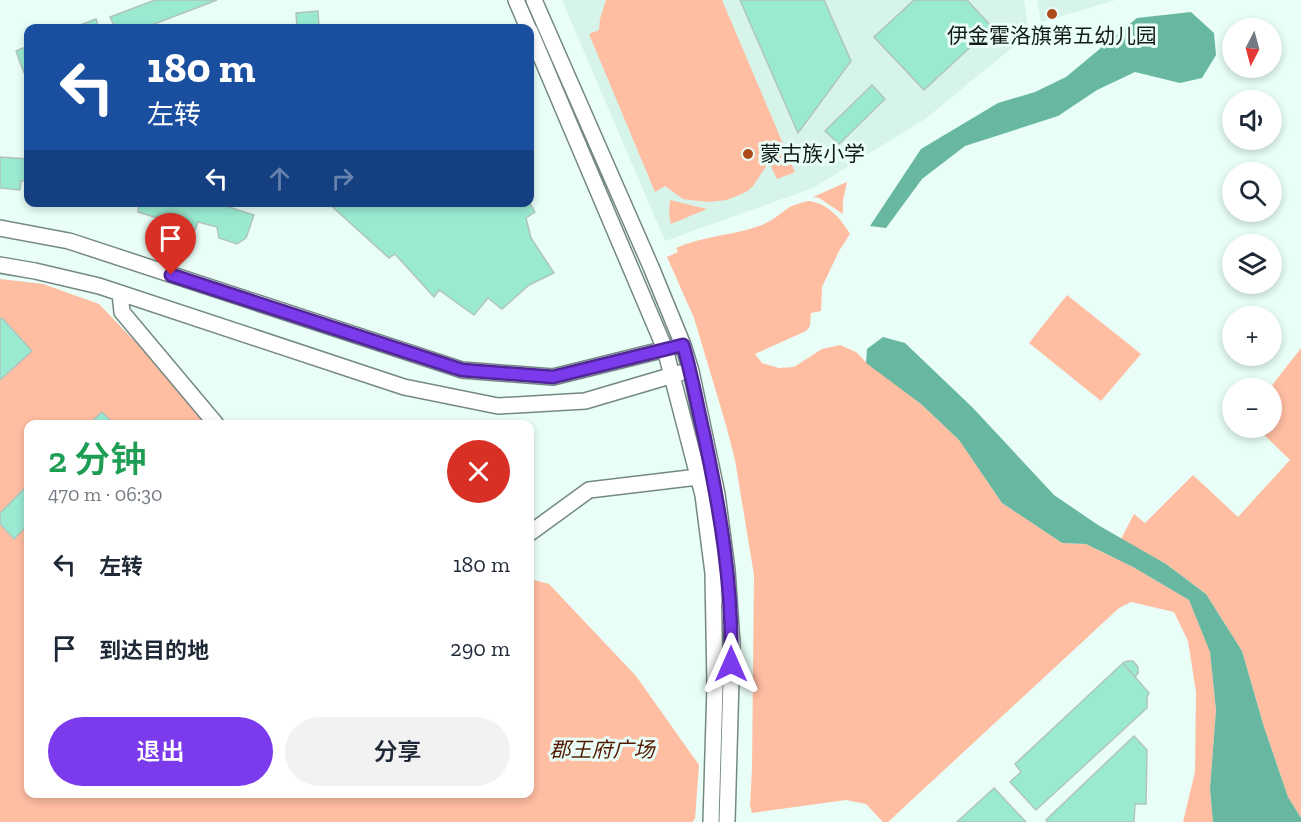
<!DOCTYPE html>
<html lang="zh">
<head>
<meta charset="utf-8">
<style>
  :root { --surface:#fff; --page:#f2f2f3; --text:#1f2937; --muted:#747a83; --accent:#7c3aed }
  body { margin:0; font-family:"Zilla Slab","Noto Sans SC",serif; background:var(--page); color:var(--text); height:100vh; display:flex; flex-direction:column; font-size:22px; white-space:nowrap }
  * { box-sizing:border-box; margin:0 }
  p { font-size:20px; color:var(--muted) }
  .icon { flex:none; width:33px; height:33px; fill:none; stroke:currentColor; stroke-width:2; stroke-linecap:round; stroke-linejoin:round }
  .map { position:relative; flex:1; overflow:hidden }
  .details { position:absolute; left:24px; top:420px; width:510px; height:378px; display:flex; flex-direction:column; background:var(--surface); border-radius:12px; box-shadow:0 3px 9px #0003 }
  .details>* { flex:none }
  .banner { position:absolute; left:24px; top:24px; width:510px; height:183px; border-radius:12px; box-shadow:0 3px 9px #0003; background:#1a4fa0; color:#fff; overflow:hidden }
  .needle { width:39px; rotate:186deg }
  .tools { position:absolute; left:1222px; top:18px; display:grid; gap:12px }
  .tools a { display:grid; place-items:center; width:60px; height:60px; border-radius:50%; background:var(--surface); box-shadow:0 3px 9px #0003; font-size:30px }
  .pin { position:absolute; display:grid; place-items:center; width:51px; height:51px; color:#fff; margin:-62px -26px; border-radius:50% 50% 50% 0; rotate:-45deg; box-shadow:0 0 6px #0007 }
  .pin .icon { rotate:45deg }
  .me { position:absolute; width:66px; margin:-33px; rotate:0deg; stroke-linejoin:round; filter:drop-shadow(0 0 4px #0008) }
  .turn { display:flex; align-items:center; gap:21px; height:126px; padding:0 24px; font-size:27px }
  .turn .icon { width:78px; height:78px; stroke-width:2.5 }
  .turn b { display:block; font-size:42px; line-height:51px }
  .lanes { display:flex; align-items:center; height:57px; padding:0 24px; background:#0003; justify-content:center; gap:30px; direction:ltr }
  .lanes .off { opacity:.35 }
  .round { display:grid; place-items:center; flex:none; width:63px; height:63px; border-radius:32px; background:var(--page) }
  .headline { display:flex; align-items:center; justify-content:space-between; height:102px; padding:0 24px }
  h1 { font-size:36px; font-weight:600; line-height:45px; color:#1e9e55 }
  .button { display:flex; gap:12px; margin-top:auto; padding:12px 24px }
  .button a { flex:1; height:69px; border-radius:36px; background:var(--accent); color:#fff; font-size:24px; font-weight:600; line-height:69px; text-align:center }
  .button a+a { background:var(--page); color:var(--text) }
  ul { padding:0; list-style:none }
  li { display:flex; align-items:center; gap:18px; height:84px; padding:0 24px }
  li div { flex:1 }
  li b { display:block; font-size:22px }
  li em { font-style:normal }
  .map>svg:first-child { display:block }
  .built { fill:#d6f4ea }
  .green { fill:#ffbda2 }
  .water { fill:#68b7a0 }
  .building { fill:#9aead2; stroke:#b0c4bd; stroke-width:1.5 }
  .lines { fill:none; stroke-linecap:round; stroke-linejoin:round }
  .minor-casing { stroke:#758982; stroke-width:18 }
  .minor { stroke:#fff; stroke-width:15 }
  .route-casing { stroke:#51269a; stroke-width:15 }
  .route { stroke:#7c3aed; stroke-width:10 }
  .poi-dot { fill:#af4a1a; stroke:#e8fef6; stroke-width:2 }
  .labels { text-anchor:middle; stroke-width:6; stroke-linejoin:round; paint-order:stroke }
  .poi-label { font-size:21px; fill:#141c19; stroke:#e8fef6 }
  .park-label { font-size:21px; font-style:italic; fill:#531a00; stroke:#e8fef6 }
</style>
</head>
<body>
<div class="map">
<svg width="1301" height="822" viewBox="0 0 1301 822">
  <rect width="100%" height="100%" fill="#e8fef6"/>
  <path class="built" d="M562,0H1024L1029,34L925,119L813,188L665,241Z
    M1037,0H1116L1041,22Z"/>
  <path class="green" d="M606,0H722L795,172L777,179L769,162L753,186L746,192L727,200L707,202L683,199L665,186L655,192L589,34L599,30L600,19Z
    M847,182L843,200V214L819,198L813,197Z
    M670,200L707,209L671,224L669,215Z
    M808,201C827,203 840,217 850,234L839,251L822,287L821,311L811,313L810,326L806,331L755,354L762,363L779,368L794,367L822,349L840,345L856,352L867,363L921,404L959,440L1002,503L1062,543L1086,544L1133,567L1189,600L1210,651L1216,710L1210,789L1213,822H1183L1195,772L1196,692L1188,641L1174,612L1131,602L1119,608L888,822H883L866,804L846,800L752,813L750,805L752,769L754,575L735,460L726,425L694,318L667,257L678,252L676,248C705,235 733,236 762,225C772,221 781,213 790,207C795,204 802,203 808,201Z
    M0,279L43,284L99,304L214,424H28V794H530V579L549,584L636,676L699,765L695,819L692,822H0Z
    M1067,295L1141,354L1101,401L1029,343Z
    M1301,348V818L1288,797L1264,727L1242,651L1206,594L1166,564L1121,539L1134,514L1145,523L1193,475L1238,517L1290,460L1257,428H1272V388H1270Z"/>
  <path class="water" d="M1191,12L1214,33L1216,55L1202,78L1180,83L1135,72L1097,90L1058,116L965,146L922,179L886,228L870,226L921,149L998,103L1035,92L1066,77L1137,18Z
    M883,337L905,343L973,408L1054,495L1098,525L1166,564L1206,594L1242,651L1264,727L1288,797L1301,818V822H1213L1210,789L1216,710L1210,652L1189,600L1133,567L1086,544L1062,543L1002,503L959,440L921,404L866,363L867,349Z"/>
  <path class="building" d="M155,0H217L144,28H115L110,17Z
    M740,0H824L851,61L798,133Z
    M914,0H967L992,27L924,90L874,37Z
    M318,11L319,28H297L296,13Z
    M96,19L99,28H72Z
    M28,46V71L24,73L16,51Z
    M872,85L885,99L839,144L825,131Z
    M0,157L28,159V181H21L20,190L0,188Z
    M213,202L254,215L246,238L237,244L219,238L217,227L198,222L195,230L138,212L139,202Z
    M327,202H529L535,212L526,218L531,238L554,273L529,285L502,309L488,298L474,315L439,290L434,297L395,254L389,258Z
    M2,318L32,351L0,380V319Z
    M102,412L114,424H89Z
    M28,485V525L14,539L0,524V513Z
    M1127,661H1133L1138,667V673L1135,677L1123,663Z
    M1123,663L1149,693L1147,697V708L1036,810L1010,782L1021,772L1015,764Z
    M1134,736L1147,750L1146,804H1135L1134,822H1047L1046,820Z
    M994,788L1026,822H957Z"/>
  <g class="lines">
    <g class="minor-casing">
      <path id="minor" d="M516,0L528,28
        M534,0L651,267L683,345L691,371L717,494L727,570L732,643L727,822
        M530,31L665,349L703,495L713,573L715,686L711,822
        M0,228L69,241L462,370L553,377L674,347
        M0,265L35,271L99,286L404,387L498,406L585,401L680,373
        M120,293L122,312L216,424
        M530,533L589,490L698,477"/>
    </g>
    <use href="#minor" class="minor"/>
  </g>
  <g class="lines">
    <g class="route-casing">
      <path id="route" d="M171,275L462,370L553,377L683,345C692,375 697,405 704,435C720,510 733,586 731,664"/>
    </g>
    <use href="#route" class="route"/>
  </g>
  <g class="poi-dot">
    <circle cx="1052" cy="14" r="6"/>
    <circle cx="748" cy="154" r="6"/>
  </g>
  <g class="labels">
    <g class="poi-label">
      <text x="1052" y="43">伊金霍洛旗第五幼儿园</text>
      <text x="760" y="161" text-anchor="start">蒙古族小学</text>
    </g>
    <g class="park-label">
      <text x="602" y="757">郡王府广场</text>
    </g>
  </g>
</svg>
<div class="tools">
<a><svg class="needle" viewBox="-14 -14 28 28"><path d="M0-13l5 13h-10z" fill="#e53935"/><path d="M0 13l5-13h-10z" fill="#747a83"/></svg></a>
<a><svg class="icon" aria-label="sound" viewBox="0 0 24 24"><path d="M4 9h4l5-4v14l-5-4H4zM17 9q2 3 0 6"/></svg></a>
<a><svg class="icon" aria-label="search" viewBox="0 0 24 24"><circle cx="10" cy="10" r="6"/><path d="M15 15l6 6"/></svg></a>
<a><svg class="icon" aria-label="layers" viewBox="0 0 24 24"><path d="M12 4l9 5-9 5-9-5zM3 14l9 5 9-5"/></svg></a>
<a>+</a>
<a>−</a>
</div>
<div class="pin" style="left:171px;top:275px;background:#d93025"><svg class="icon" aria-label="arrive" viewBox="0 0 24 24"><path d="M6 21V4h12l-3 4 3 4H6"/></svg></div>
<svg class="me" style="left:731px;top:664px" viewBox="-20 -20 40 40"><path d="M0-17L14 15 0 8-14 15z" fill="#7c3aed" stroke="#fff" stroke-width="4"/></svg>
<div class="banner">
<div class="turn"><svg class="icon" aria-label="left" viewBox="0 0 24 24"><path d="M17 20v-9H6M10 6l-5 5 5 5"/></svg><div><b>180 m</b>左转</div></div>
<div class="lanes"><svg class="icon" aria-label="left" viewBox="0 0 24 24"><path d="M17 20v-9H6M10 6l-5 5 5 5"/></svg><svg class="icon off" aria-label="ahead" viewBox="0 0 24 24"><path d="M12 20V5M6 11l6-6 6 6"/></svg><svg class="icon off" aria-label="right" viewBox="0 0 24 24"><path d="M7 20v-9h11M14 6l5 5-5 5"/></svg></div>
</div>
<section class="details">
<div class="headline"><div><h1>2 分钟</h1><p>470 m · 06:30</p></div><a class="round" style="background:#d93025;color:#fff"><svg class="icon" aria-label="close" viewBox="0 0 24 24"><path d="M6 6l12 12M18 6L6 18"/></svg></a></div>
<ul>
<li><svg class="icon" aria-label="left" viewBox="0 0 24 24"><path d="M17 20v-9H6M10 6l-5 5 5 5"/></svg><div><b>左转</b></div><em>180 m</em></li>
<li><svg class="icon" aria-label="arrive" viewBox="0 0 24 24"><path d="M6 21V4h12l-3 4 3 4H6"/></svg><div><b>到达目的地</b></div><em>290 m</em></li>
</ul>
<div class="button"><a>退出</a><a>分享</a></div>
</section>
</div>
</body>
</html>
